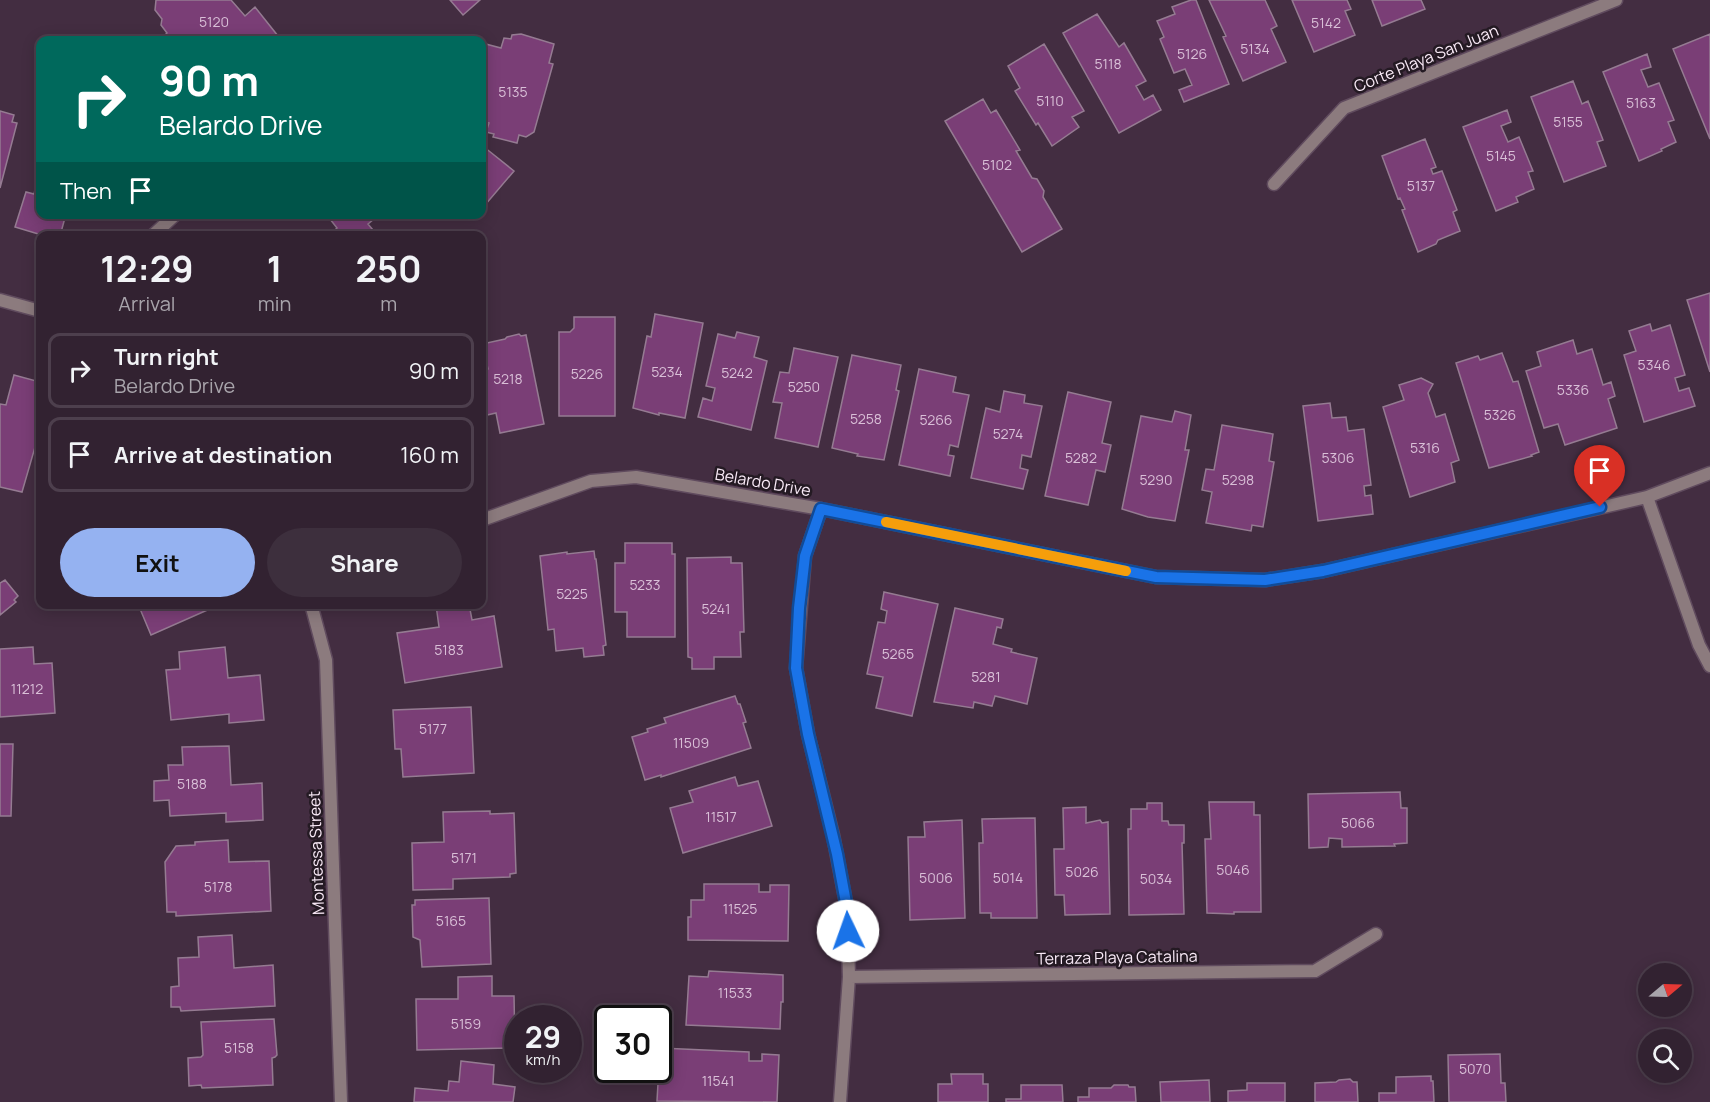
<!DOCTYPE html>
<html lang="en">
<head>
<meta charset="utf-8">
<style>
  :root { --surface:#322231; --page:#3d2f3d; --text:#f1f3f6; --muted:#a8a4ab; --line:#4d3f4d; --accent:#95b2f1 }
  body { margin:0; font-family:Manrope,sans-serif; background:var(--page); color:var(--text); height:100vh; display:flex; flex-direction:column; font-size:22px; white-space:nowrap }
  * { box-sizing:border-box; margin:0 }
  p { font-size:20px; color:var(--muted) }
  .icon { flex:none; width:33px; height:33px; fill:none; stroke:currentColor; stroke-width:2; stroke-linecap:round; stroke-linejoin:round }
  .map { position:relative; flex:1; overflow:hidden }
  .details { position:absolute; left:36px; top:231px; width:450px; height:378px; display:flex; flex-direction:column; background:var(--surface); border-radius:12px; box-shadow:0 3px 15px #0003,0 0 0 2px var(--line) }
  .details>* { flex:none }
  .guide { position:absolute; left:36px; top:36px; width:450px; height:183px; border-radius:12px; box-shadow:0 3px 15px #0003,0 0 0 2px var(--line); background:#00695c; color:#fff; overflow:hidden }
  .needle { width:39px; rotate:71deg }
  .fabs { position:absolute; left:1638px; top:963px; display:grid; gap:12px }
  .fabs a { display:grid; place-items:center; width:54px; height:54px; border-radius:50%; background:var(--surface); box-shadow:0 3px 15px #0003,0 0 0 2px var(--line); font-size:30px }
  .speed { position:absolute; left:504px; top:1005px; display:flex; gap:12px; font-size:30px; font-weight:700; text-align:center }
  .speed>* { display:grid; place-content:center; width:78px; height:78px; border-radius:50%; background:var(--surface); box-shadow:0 3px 15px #0003,0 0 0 2px var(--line); line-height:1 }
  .speed small { font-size:15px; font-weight:400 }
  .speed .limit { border:3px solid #111; border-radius:9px; background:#fff; color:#111 }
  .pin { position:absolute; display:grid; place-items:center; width:51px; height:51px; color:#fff; margin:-62px -26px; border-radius:50% 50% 50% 0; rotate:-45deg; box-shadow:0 0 6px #0007 }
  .pin .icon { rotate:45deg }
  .me { position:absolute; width:66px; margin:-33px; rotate:357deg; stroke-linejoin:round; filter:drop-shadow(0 0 4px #0008) }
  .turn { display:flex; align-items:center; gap:21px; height:126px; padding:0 24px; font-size:27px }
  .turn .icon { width:78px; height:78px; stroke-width:2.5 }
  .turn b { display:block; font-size:42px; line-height:51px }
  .then { display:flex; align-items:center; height:57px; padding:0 24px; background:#0003; gap:12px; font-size:22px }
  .eta { display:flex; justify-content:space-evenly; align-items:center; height:102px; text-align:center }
  .eta b { font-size:36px; font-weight:700; line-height:42px }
  .cta { display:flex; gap:12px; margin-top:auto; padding:12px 24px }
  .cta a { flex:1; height:69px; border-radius:36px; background:var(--accent); color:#111; font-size:24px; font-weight:700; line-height:69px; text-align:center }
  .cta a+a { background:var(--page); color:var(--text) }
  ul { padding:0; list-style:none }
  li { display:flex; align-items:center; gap:18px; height:75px; margin:0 12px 9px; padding:0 12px; border:3px solid var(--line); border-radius:12px }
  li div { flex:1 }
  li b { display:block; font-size:22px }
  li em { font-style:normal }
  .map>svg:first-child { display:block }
  .building { fill:#7a3e76; stroke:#957b92; stroke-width:1.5 }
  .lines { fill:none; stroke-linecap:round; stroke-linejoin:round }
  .minor-casing { stroke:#604b5e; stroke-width:15 }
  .minor { stroke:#8c7b7e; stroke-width:12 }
  .route-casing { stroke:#114b97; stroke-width:15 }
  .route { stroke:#1a73e8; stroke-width:10 }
  .slow { stroke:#f59e0b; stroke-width:10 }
  .labels { text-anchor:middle; stroke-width:5; stroke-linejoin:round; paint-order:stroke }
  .number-label { font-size:14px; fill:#d9bfd7 }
  .street-label { font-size:16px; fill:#f9eaf7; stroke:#241a23 }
</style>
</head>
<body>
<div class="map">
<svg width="1710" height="1102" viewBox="0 0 1710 1102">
  <rect width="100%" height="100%" fill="#432d41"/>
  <path class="building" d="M156,0H231L245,16L255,7L278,36L273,40H169L165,35L167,33L161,25L162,19L155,10Z
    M450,0H480L463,15Z
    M1191,0H1196L1229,84L1184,102L1179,90L1192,85L1185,69L1174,73L1160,39L1164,37L1157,21L1175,14L1172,7Z
    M1209,0H1265L1277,26L1271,29L1286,62L1243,81L1223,37L1226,36Z
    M1292,0H1347L1351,9L1345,11L1355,35L1314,52Z
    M1372,0H1421L1425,9L1382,26Z
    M1097,14L1119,47L1124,43L1146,81L1136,86L1144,100L1153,95L1161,110L1119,133L1063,33Z
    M521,34L554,44L549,63L553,64L534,132L526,137L519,135L517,143L493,137L494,134L486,132L489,123L482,121V43L501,48L504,38L511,39L512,35Z
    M1710,34V139L1673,49Z
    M1044,44L1084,111L1072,117L1079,127L1052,146L1038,123L1036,125L1015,91L1020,88L1008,66Z
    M1647,54L1651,67L1641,70L1648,87L1659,83L1674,120L1668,122L1676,142L1661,149L1662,151L1639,161L1603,72Z
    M1573,81L1582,104L1588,101L1603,140L1597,142L1606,166L1564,182L1531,97Z
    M983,99L991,113L996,110L1020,150L1016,151L1032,178L1037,179L1044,191L1043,197L1062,229L1022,252L945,121Z
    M1507,110L1511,122L1501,126L1508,142L1519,137L1533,171L1528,172L1534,189L1516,197L1518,202L1496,211L1463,127Z
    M0,111L14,115L12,122L17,123L0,188Z
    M1425,139L1436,167L1431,169L1433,174L1442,171L1457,210L1453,212L1460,231L1438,240L1436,244L1418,252L1402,210L1405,209L1400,198L1398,199L1382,156Z
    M484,147L514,171L485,205H482V150Z
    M40,171V214H66L60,236H45L15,227L26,192L34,194Z
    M326,214H380L368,224L378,236H329L337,228Z
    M1710,293V372L1687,300Z
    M655,314L703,323L685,418L659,413V415L633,408L647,336L651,337Z
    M574,317H615V416H559V332H570L574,328Z
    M1650,324L1652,331L1670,325L1685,375L1675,378L1679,391L1689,388L1695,406L1644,422L1624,355L1636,351L1629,331Z
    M737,332L759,337L754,357L767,361L751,430L698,417L703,398L712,401L715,388L706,386L718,334L735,338Z
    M519,334L521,336L526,335L544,424L500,433L496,413L487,415L482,388V370L488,369L482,344L505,339L507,337Z
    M1573,340L1577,354L1592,349L1603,385L1611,382L1615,396L1608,399L1617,428L1565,445L1558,424L1544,428L1526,371L1541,366L1537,352Z
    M794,348L838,357L818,447L775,438L782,403L773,402L780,372L789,373Z
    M1502,353L1513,382L1518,381L1539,452L1531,455L1532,456L1489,468L1456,363L1478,356L1480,360Z
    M852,355L901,365L896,390L899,391L884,460L857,456L858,454L832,448Z
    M919,369L956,377L953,392L969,395L958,447L950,445L948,455L954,456L950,476L899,465Z
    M14,375L40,382V430L22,492L0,487V404L6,405Z
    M1421,378L1433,384L1428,393L1436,417L1445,414L1459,460L1451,463L1455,482L1410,497L1383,407L1404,400L1399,385Z
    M1004,391L1025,395L1024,403L1042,406L1031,457L1022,455L1020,468L1028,470L1023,489L971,478L986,408L1000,412Z
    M1068,392L1111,402L1102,443L1111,445L1105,472L1096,470L1088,505L1045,496Z
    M1330,403L1332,418L1346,417L1348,431L1364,429L1371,485L1364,486L1365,496L1371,495L1373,514L1318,521L1303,406Z
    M1175,411L1191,415L1185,450H1189L1175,521L1148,517L1122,509L1141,416L1172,422Z
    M1222,425L1273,434L1269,461L1274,462L1263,527L1252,525L1251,531L1206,523L1212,492L1202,490L1206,469L1214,470Z
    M625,543H672V554H675V637H627V612H615V563H625Z
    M594,551L595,559H596L606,645L603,646L604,655L584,657L583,648L556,651L554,629L548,630L540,556L567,552V554Z
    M731,557V563H742L744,632H740L741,657H714V669H692V658L688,657L687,558Z
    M5,580L18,596L14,600L16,602L0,615V583Z
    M884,592L938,604L912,716L876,708L883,677L867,674L878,622L885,623L887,611L881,609Z
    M138,604H221L151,635Z
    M443,604H469L472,620L494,616L502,667L405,683L397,633L439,627L436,605Z
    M955,608L1003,619L1001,628L997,627L993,644L1012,649L1011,652L1037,658L1027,704L995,696L992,706L974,702L973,708L934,702Z
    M33,647L34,664L52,663L55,713L0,717V649Z
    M225,647L228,678L260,675L264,720L229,723V714L171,720L166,670L180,669L179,652Z
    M735,696L738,704H740L746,722L743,723L751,748L661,777V775L645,780L632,737L648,732L647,729L666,723L664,718Z
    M471,707L474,773L403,777L401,749H395L393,710Z
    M0,744H13L11,816H0Z
    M229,746L231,785L262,783L263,820L226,822V813L170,816L169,800L154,801V781L169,780L168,765H183L182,747Z
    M735,777L738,786L758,781L772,826L683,853L670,808L693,802L689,791Z
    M1400,792L1401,808H1407V843L1394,844L1395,846L1342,847V839L1329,838L1328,847L1309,848L1308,794Z
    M1209,802H1254V815H1260L1261,912H1234V914L1207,913L1205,839H1211Z
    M1147,803H1162V821H1168L1169,825H1184V843H1182L1184,914L1129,915L1128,829H1131V809H1147Z
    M1086,807V823L1100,820L1102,823L1108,822L1110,914L1065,915L1064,895H1055L1054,849H1064L1063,808Z
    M490,811V814L514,813L516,873L510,874V877L453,879V889L413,890L412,843L444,842L443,812Z
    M1035,818L1037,918H991V913H980L979,843H983L982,819Z
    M962,820L965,918L910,920L908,837H925L924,822Z
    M228,840L229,862L269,861L271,911L176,916V912H167L165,862L176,846L195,845V842Z
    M704,884H759V892H770V885H789L788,941L688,940V917H691V900H704Z
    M489,898L491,964L422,967L420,940L413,937L412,905H415V900Z
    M232,935L234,968L273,965L275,1006L181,1011L180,1007H171V987L179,986L178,958L199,957L198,937Z
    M709,971L783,975V1002H781L780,1029L686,1025L689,976L708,977Z
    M492,976V996H514L515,1048L417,1050L416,999H458V977Z
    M274,1019L277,1055L275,1057L272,1058L273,1085L202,1088L201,1085L189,1086L188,1058L201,1057L203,1055L201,1022Z
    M660,1048L749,1052V1061H762V1054L779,1055L777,1102L657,1101Z
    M1500,1054L1501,1083H1505L1506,1102H1449L1448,1055Z
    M461,1061L494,1065L493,1084L515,1087L513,1102H414L415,1088L448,1091L449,1081L459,1082Z
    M951,1074H983V1084H988V1102H938V1084H952Z
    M1431,1076V1081H1433L1434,1102H1379V1093H1396V1077Z
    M1350,1079L1353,1082H1357L1358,1102H1315V1083L1336,1082L1339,1080Z
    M1209,1080L1210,1102H1161L1160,1082Z
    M1247,1083H1285V1102H1228V1091L1247,1090Z
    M1021,1085H1062L1063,1102H1006V1099H1021Z
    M1114,1085H1128L1129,1087H1135L1136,1102H1078V1097H1089V1088H1111Z"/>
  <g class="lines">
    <g class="minor-casing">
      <path id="minor" d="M1274,184L1344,108L1616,0
        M152,236L176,214
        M0,300L40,311
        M1647,497L1699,645L1710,666
        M821,509L805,556L796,668L808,734L833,835L847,908L849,977L840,1102
        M482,520L591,481L636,477L821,509L1156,577L1265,580L1323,571L1647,497L1710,473
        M311,604L326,660L341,1102
        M849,977L1315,971L1376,934"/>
    </g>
    <use href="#minor" class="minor"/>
  </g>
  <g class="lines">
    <g class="route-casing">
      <path id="route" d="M848,931L847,908L837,854L808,734L796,668L799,608L805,556L821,509L1156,577L1265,580L1323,571L1600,507"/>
    </g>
    <use href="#route" class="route"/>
    <path class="slow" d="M886,522L1126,571"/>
  </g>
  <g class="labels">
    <g class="number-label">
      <text x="214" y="27">5120</text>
      <text x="1326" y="28">5142</text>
      <text x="1255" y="54">5134</text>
      <text x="1192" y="59">5126</text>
      <text x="1108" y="69">5118</text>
      <text x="513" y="97">5135</text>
      <text x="1050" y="106">5110</text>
      <text x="1641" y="108">5163</text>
      <text x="1568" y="127">5155</text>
      <text x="1501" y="161">5145</text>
      <text x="997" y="170">5102</text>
      <text x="1421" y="191">5137</text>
      <text x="1654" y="370">5346</text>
      <text x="667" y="377">5234</text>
      <text x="737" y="378">5242</text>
      <text x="587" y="379">5226</text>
      <text x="508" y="384">5218</text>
      <text x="804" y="392">5250</text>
      <text x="1573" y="395">5336</text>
      <text x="1500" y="420">5326</text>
      <text x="866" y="424">5258</text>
      <text x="936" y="425">5266</text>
      <text x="1008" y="439">5274</text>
      <text x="1425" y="453">5316</text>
      <text x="1081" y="463">5282</text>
      <text x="1338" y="463">5306</text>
      <text x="1156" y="485">5290</text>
      <text x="1238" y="485">5298</text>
      <text x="645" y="590">5233</text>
      <text x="572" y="599">5225</text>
      <text x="716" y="614">5241</text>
      <text x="449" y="655">5183</text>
      <text x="898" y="659">5265</text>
      <text x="986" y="682">5281</text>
      <text x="27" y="694">11212</text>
      <text x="433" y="734">5177</text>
      <text x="691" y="748">11509</text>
      <text x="192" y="789">5188</text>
      <text x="721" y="822">11517</text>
      <text x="1358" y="828">5066</text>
      <text x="464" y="863">5171</text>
      <text x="1233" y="875">5046</text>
      <text x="1082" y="877">5026</text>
      <text x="936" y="883">5006</text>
      <text x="1008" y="883">5014</text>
      <text x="1156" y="884">5034</text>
      <text x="218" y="892">5178</text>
      <text x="740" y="914">11525</text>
      <text x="451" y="926">5165</text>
      <text x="735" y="998">11533</text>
      <text x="466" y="1029">5159</text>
      <text x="239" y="1053">5158</text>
      <text x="1475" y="1074">5070</text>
      <text x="718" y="1086">11541</text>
    </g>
    <g class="street-label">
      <text transform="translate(1426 58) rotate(-22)" y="6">Corte Playa San Juan</text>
      <text transform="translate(763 482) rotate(10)" y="6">Belardo Drive</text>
      <text transform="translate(316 853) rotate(-92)" y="6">Montessa Street</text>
      <text transform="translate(1117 957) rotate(-1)" y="6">Terraza Playa Catalina</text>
    </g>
  </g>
</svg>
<div class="fabs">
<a><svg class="needle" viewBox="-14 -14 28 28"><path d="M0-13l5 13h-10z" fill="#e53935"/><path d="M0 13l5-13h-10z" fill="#a8a4ab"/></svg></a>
<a><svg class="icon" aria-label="search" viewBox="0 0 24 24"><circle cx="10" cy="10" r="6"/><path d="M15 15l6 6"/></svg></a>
</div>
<div class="speed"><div>29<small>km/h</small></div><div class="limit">30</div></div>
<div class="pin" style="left:1600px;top:507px;background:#d93025"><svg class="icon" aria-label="arrive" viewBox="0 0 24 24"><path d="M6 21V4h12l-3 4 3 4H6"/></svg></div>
<svg class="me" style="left:848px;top:931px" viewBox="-20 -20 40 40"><circle r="19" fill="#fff"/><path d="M0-13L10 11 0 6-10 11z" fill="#1a73e8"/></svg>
<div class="guide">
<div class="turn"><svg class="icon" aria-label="right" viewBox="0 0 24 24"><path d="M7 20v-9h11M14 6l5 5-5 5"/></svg><div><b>90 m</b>Belardo Drive</div></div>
<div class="then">Then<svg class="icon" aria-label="arrive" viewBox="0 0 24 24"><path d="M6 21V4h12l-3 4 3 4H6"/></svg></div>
</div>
<section class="details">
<div class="eta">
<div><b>12:29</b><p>Arrival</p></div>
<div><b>1</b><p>min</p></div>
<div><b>250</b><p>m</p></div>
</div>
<ul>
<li><svg class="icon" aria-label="right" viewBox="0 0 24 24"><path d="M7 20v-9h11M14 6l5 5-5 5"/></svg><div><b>Turn right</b><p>Belardo Drive</p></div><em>90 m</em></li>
<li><svg class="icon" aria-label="arrive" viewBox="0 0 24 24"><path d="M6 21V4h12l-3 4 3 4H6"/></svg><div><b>Arrive at destination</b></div><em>160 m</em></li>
</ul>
<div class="cta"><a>Exit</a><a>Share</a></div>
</section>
</div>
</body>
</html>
